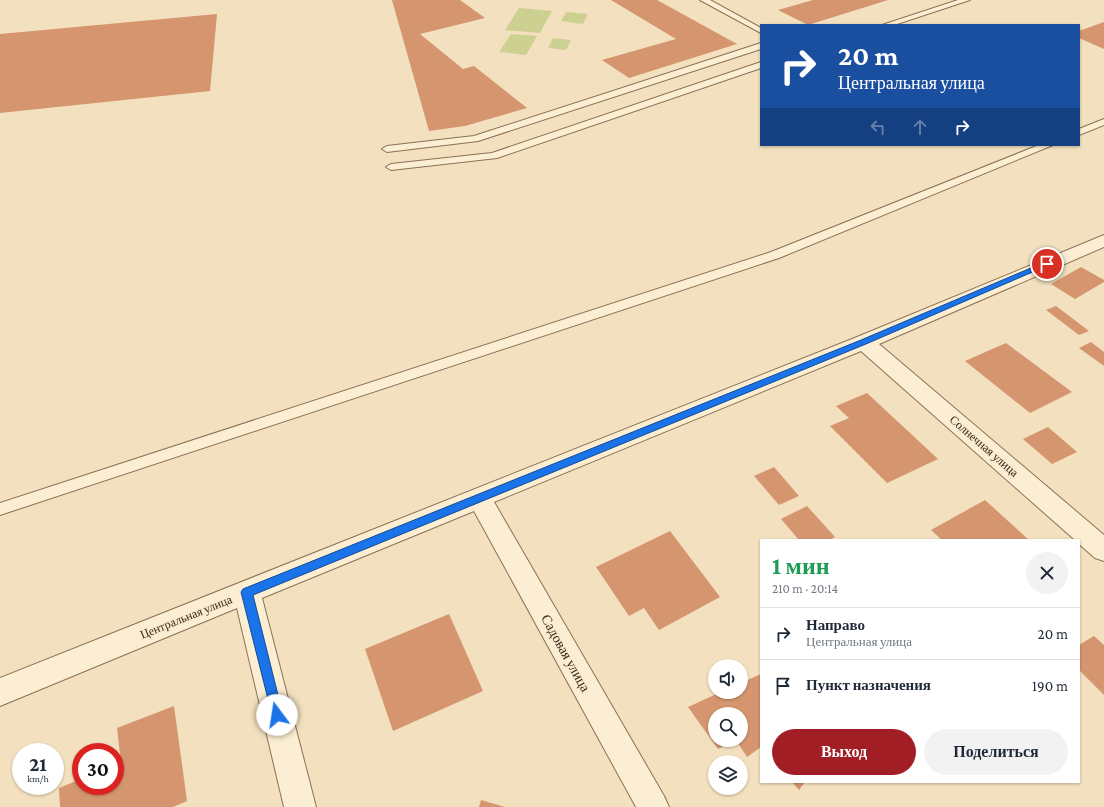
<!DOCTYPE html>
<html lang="ru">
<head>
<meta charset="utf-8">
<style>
  :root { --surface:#fff; --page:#f2f2f3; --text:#1f2937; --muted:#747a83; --line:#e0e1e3; --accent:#a11e24 }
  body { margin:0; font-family:"Crimson Pro",serif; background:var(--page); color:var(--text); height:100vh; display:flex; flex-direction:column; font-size:15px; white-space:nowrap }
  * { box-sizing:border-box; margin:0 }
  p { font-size:13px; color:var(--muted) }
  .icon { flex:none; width:22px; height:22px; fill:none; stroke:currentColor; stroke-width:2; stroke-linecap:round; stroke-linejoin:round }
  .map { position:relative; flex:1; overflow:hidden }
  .drawer { position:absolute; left:760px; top:539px; width:320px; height:244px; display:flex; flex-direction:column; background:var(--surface); border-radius:0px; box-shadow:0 1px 3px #0004 }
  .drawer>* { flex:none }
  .hud { position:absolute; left:760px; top:24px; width:320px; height:122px; border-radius:0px; box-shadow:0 1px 3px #0004; background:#1a4fa0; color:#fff; overflow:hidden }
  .tools { position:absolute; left:708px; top:659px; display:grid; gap:8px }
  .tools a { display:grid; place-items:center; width:40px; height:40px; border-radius:50%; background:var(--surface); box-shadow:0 1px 3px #0004; font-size:20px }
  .speed { position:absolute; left:12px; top:743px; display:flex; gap:8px; font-size:20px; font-weight:700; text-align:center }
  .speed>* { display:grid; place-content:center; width:52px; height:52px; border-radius:50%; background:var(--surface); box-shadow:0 1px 3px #0004; line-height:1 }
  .speed small { font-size:10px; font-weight:400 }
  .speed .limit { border:6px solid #d22; background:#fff; color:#111 }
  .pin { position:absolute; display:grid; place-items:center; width:34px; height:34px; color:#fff; margin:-17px; border:2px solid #fff; border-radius:50%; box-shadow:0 1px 4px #0007 }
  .me { position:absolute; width:44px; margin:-22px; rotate:346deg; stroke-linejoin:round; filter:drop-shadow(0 0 3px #0008) }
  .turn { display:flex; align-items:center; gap:14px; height:84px; padding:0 12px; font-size:18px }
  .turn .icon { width:52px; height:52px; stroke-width:2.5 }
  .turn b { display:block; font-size:28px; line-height:34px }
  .lanes { display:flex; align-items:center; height:38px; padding:0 12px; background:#0003; justify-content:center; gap:20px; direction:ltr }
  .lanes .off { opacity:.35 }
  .round { display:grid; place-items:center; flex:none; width:42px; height:42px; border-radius:21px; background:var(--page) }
  .headline { display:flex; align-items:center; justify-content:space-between; height:68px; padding:0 12px }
  h1 { font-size:24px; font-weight:700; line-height:30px; color:#1e9e55 }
  .action { display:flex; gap:8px; margin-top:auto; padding:8px 12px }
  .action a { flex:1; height:46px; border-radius:24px; background:var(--accent); color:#fff; font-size:16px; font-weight:700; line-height:46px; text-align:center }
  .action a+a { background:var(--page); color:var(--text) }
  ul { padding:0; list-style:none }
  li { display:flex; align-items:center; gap:12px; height:52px; padding:0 12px; border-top:1px solid var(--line) }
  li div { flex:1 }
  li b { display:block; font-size:15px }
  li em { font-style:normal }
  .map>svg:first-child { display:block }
  .green { fill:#ccd191 }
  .building { fill:#d4956f; fill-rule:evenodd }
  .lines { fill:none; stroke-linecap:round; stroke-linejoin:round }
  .lane-casing { stroke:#8c7055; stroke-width:2 }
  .street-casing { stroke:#8c7055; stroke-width:2 }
  .lane { fill:#fceed2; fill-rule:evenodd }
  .street { fill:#fceed2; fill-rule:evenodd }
  .route { fill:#1a73e8; stroke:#114b97 }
  .labels { text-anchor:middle; stroke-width:3; stroke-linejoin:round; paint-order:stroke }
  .street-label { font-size:12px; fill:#3a291b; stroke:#f9ebce }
  .near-street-label { font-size:14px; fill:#3a291b; stroke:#f9ebce }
</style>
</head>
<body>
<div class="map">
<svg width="1104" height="807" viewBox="0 0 1104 807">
  <rect width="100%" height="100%" fill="#f2e0be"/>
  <path class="green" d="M519,8L552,11L540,33L505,30Z
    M566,12L588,14L583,24L561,21Z
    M511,34L537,36L526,55L499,52Z
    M553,38L571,40L566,50L548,48Z"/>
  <path class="building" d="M392,0H460L485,18L420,34L463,69L474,66L527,108L465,126L429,131Z
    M611,0H657L737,44L629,78L602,60L676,39Z
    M813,0H888L808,25L778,10Z
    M217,14L210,91L0,113V34Z
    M1104,22V49L1079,38V31Z
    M1081,267L1104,280V282L1075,299L1051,284Z
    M1056,306L1089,331L1079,335L1046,310Z
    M1091,342L1104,352V366L1079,348Z
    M1006,343L1072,392L1030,413L965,361Z
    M867,393L938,459L887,483L830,426L849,418L836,406Z
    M1048,427L1077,452L1052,464L1023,439Z
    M774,467L799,496L779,505L754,476Z
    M985,500L1029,540H942L931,530Z
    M807,506L835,537L829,540H799L781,519Z
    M670,531L720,597L659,630L644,608L629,616L596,567Z
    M449,614L483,691L393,731L365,649Z
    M1094,636L1104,645V695L1079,670V645Z
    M761,674V747L747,757L736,740L718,749L688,707L721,692H741V683ZM715,714H741V740H715Z
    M174,706L187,801L173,807H60L59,788L81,779V786H115V766L121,763L117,728Z
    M792,782H805L799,790Z
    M481,800L505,807H479Z"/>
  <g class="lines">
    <g class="lane-casing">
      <path id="lane" d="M700,0H710L761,28V33Z
        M958,0H970L894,25H882Z
        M761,43V49L478,141L387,152L382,149L387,146L474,136Z
        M761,62V68L497,158L391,170L386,167L391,164L492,153Z
        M1104,119V125L1079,135V129Z
        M1039,145H1053L779,258L0,515V503L771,252Z"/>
    </g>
    <g class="street-casing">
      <path id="street" d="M1104,235V247L879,344L1104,535V561L1095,558L1079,544V540H1075L861,351L494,502L664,796L669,807H636L474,511L262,598L316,807H284L237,608L0,706V678L857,337Z"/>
    </g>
    <use href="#lane" class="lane"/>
    <use href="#street" class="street"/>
  </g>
  <path class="route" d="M1045,262L1051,264L866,344L253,595L283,715L282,719L277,721L273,719L241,592L243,589L861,340Z"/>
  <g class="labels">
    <g class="street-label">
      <text transform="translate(984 446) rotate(41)" y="4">Солнечная улица</text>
      <text transform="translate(186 617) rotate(-22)" y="4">Центральная улица</text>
    </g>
    <g class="near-street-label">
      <text transform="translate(566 653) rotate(61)" y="5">Садовая улица</text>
    </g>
  </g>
</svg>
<div class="tools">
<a><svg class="icon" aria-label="sound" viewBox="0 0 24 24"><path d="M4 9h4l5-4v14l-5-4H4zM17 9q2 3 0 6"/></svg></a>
<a><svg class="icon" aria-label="search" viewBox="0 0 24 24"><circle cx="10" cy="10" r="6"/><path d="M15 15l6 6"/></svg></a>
<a><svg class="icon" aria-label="layers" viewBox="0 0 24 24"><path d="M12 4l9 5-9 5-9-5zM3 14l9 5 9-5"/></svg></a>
</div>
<div class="speed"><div>21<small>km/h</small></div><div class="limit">30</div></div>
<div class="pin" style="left:1047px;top:264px;background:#d93025"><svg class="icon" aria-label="arrive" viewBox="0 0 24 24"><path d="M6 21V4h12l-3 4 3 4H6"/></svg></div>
<svg class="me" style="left:277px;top:715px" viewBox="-20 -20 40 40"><circle r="19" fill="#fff"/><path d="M0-13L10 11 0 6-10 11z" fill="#1a73e8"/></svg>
<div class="hud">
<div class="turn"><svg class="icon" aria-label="right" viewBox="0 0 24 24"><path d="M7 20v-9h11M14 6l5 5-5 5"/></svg><div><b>20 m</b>Центральная улица</div></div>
<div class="lanes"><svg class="icon off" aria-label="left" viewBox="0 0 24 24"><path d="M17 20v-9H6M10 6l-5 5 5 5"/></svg><svg class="icon off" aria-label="ahead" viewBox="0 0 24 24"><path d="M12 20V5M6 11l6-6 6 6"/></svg><svg class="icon" aria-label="right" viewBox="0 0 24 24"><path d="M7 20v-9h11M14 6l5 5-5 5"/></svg></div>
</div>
<section class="drawer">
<div class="headline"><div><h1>1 мин</h1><p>210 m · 20:14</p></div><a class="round"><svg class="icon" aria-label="close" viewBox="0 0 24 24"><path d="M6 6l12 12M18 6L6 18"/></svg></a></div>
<ul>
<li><svg class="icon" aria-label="right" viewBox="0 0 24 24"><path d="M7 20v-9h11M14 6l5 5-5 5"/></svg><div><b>Направо</b><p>Центральная улица</p></div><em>20 m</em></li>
<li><svg class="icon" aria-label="arrive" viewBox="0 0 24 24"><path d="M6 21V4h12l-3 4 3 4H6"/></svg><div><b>Пункт назначения</b></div><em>190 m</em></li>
</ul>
<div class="action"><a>Выход</a><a>Поделиться</a></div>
</section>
</div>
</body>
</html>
